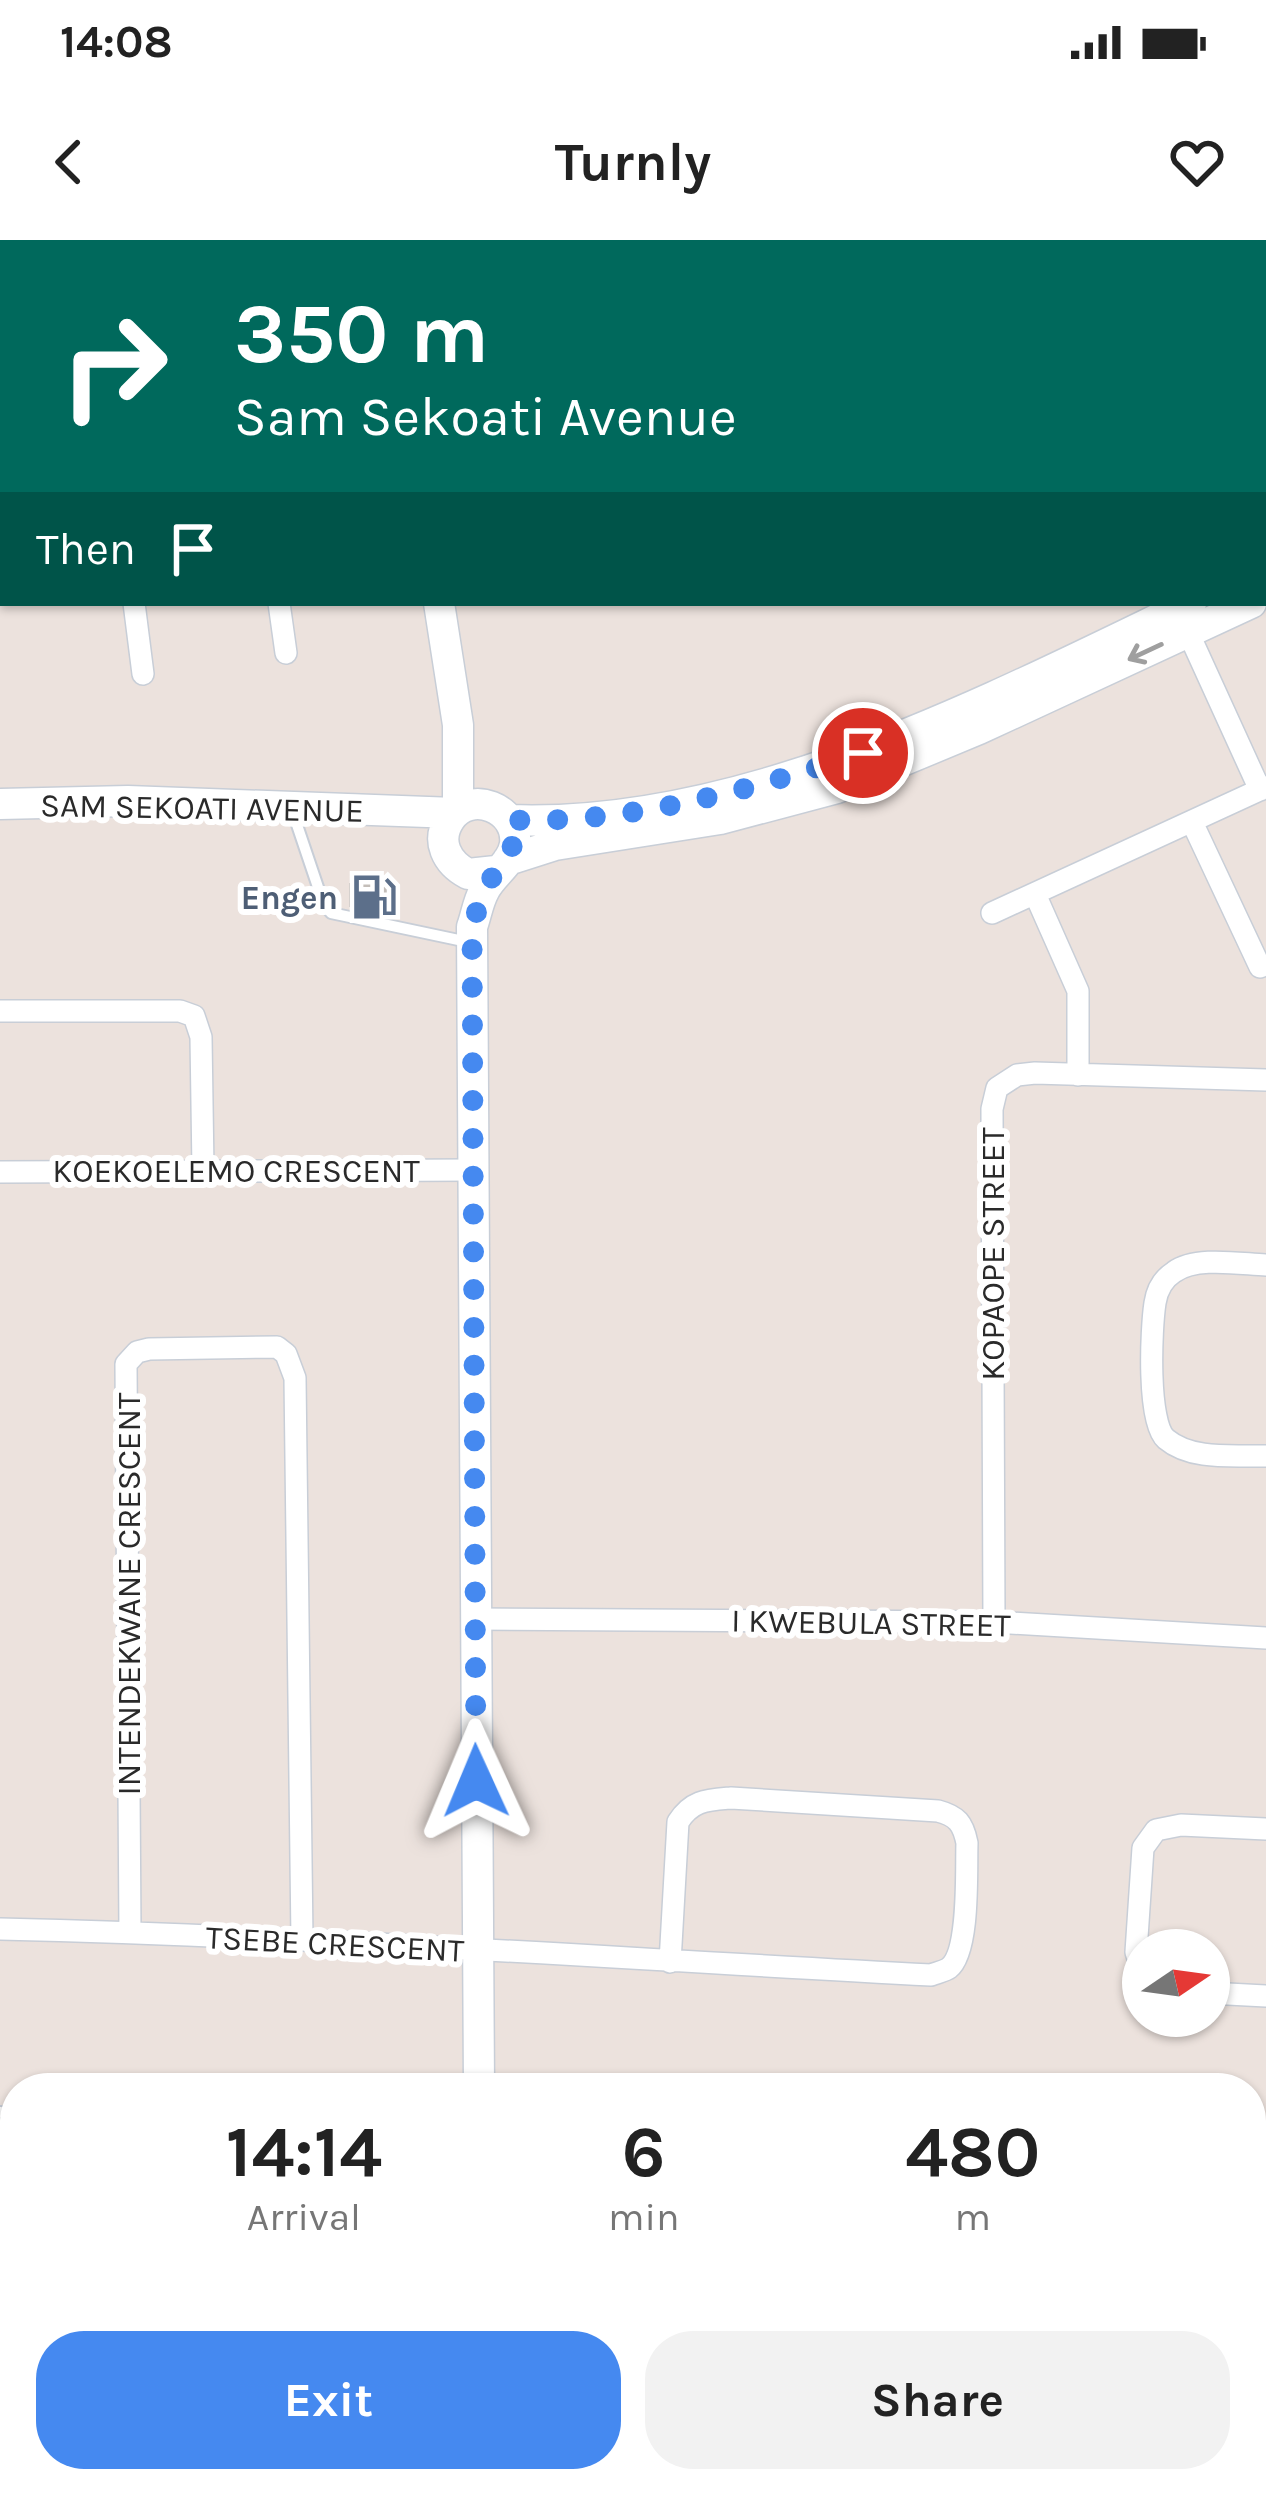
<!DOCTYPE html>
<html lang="en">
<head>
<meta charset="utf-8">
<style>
  :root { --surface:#fff; --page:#f2f2f2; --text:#222; --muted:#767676; --accent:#4589f0 }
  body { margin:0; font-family:Karla,sans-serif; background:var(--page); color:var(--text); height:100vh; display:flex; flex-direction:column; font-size:45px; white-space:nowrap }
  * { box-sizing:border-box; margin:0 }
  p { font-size:39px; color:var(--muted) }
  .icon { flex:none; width:66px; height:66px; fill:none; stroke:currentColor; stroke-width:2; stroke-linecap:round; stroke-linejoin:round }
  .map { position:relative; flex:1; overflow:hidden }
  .details { position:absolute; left:0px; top:1833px; width:1266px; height:420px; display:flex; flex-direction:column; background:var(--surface); border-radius:48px 48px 0 0; box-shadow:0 3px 9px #0004 }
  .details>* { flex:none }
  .banner { position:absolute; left:0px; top:0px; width:1266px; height:366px; box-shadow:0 3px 9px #0004; background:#00695c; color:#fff; overflow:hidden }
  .needle { width:78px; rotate:77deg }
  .tools { position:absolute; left:1122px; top:1689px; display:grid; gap:24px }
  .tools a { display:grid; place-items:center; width:108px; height:108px; border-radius:50%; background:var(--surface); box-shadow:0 3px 9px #0004; font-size:60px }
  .pin { position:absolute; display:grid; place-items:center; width:102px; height:102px; color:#fff; margin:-51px; border:6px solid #fff; border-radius:50%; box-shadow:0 3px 12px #0007 }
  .me { position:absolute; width:132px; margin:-66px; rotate:359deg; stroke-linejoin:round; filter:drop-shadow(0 0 9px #0008) }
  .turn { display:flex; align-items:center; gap:42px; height:252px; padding:0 36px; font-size:54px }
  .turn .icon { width:156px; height:156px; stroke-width:2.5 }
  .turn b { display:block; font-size:84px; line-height:102px }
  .then { display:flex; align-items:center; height:114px; padding:0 36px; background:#0003; gap:24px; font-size:45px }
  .eta { display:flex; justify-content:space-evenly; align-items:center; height:204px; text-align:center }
  .eta b { font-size:72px; font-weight:700; line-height:84px }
  .primary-button { display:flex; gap:24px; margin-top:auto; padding:24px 36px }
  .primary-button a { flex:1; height:138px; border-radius:48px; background:var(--accent); color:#fff; font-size:48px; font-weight:700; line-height:138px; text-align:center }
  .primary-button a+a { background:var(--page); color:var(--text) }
  .status { display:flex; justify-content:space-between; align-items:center; height:84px; padding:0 60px; background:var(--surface); direction:ltr }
  .status svg { height:33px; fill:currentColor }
  header { display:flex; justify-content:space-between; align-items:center; height:156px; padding:0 36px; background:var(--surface); font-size:54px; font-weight:700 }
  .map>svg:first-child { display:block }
  .building { fill:#c4beb9 }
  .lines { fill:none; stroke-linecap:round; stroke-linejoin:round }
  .lane-casing { stroke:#c8ced7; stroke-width:14 }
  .street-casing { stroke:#c8ced7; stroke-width:24 }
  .secondary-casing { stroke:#c8ced7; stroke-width:33 }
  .lane { stroke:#fff; stroke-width:10 }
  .street { stroke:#fff; stroke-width:21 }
  .secondary { stroke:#fff; stroke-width:30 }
  .oneway { stroke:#9f9f9f }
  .route { stroke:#4589f0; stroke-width:21; stroke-dasharray:0 37.8 }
  .labels { text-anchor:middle; stroke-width:12; stroke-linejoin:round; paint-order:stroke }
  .street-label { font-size:33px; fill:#2a2a2a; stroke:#fff }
  .service-label { font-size:33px; font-weight:bold; fill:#4e5e75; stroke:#fff; text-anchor:end }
</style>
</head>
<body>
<div class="status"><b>14:08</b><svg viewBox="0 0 49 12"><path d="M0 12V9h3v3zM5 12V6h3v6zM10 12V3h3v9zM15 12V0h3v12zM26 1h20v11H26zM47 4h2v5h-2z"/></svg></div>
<header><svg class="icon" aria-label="back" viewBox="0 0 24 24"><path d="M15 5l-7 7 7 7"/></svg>Turnly<svg class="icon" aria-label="heart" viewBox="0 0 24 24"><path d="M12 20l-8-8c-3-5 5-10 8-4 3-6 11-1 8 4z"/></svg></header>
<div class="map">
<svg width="1266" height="2253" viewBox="0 0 1266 2253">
  <rect width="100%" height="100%" fill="#ece2dd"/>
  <path class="building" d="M349,643L398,644V672L349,667Z"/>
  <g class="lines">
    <g class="lane-casing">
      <path id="lane" d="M292,570L324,665L331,673L468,702
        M0,1872L15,1874
        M0,1926L15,1927
        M0,2006L15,2007
        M0,2063H15"/>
    </g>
    <g class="street-casing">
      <path id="street" d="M75,0V3
        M0,97H3
        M0,249H3
        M134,363L143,434
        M279,363L286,413
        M1188,392L1260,550
        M1192,582L1260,727
        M1035,654L1078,751V835
        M992,673L1266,547
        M0,771H180L194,776L201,797L203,930
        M0,932L473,930
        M1266,1025C1240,1024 1196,1016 1174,1032C1163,1039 1157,1050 1155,1063C1151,1089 1147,1183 1166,1199C1192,1221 1235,1215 1266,1216
        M475,1379L994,1382L1266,1398
        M994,1382L992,869L997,848L1017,835L1035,833L1266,840
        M0,1689C311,1696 621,1719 931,1735C936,1733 945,1731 949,1728C970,1712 966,1629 967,1603C963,1583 957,1576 938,1571L731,1558C707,1560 692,1560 678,1582L670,1722
        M130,1692L126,1124L137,1112L149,1109L277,1107L286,1114L295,1138L302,1700
        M1143,1734L1136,1712L1143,1608L1156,1590L1181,1585L1266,1589
        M1209,1753L1266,1756
        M1251,1925L1266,1926
        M1251,2080H1266
        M1251,2236L1266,2237
        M969,2253L970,2238"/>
    </g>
    <g class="secondary-casing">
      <path id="secondary" d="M381,0V3
        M1263,329L1266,328
        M439,363L458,485V570
        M0,564L128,561L455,573
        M509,580C743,589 985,462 1191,363
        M508,620L555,605L720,579L837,548L979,489L1251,363
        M479,1848L472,687C476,676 478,662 484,651C492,634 512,624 515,604C519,568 470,549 450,579C435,601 447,623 468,634L496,631
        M16,2238L33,2253
        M406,2253L412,2238"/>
    </g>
    <use href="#lane" class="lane"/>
    <use href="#street" class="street"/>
    <use href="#secondary" class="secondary"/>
  </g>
  <defs><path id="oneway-shaft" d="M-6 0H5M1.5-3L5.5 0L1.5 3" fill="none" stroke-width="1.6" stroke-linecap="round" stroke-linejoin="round" transform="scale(3)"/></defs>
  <use class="oneway" href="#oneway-shaft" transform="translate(1145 412) rotate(155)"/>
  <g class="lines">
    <path class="route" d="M476,1541L472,687C476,675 479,661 485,649C498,623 523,614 509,580C629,584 750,550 863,513"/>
  </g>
  <defs>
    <g id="fuel-bare" transform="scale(3.6)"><path d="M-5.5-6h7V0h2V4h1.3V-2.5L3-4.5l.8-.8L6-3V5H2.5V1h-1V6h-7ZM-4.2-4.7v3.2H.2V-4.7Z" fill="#5c6f8a" stroke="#fff" stroke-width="2.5" paint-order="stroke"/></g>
  </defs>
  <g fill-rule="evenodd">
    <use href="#fuel-bare" x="374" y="657"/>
  </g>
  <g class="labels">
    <g class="street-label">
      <text transform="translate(202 567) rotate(1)" y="12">SAM SEKOATI AVENUE</text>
      <text x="236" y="942">KOEKOELEMO CRESCENT</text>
      <text transform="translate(992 1014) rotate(-90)" y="12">KOPAOPE STREET</text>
      <text transform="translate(128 1354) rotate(-90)" y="12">INTENDEKWANE CRESCENT</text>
      <text transform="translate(871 1382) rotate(1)" y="12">I KWEBULA STREET</text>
      <text transform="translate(335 1703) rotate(3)" y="12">TSEBE CRESCENT</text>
    </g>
    <g class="service-label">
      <text x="338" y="669">Engen</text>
    </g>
  </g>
</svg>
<div class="tools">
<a><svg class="needle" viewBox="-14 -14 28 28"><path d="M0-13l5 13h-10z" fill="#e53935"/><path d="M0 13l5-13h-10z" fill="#767676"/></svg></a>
</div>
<div class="pin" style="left:863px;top:513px;background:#d93025"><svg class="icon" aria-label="arrive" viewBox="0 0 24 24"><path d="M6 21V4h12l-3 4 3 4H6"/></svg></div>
<svg class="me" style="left:476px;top:1541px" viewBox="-20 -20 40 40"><path d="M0-17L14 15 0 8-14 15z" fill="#4589f0" stroke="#fff" stroke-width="4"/></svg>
<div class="banner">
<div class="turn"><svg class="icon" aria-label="right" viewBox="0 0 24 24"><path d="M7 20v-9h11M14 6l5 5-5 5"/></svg><div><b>350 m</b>Sam Sekoati Avenue</div></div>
<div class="then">Then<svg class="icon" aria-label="arrive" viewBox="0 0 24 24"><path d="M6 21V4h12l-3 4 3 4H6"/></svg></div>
</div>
<section class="details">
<div class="eta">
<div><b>14:14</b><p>Arrival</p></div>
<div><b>6</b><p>min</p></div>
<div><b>480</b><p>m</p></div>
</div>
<div class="primary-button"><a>Exit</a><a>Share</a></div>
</section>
</div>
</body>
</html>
